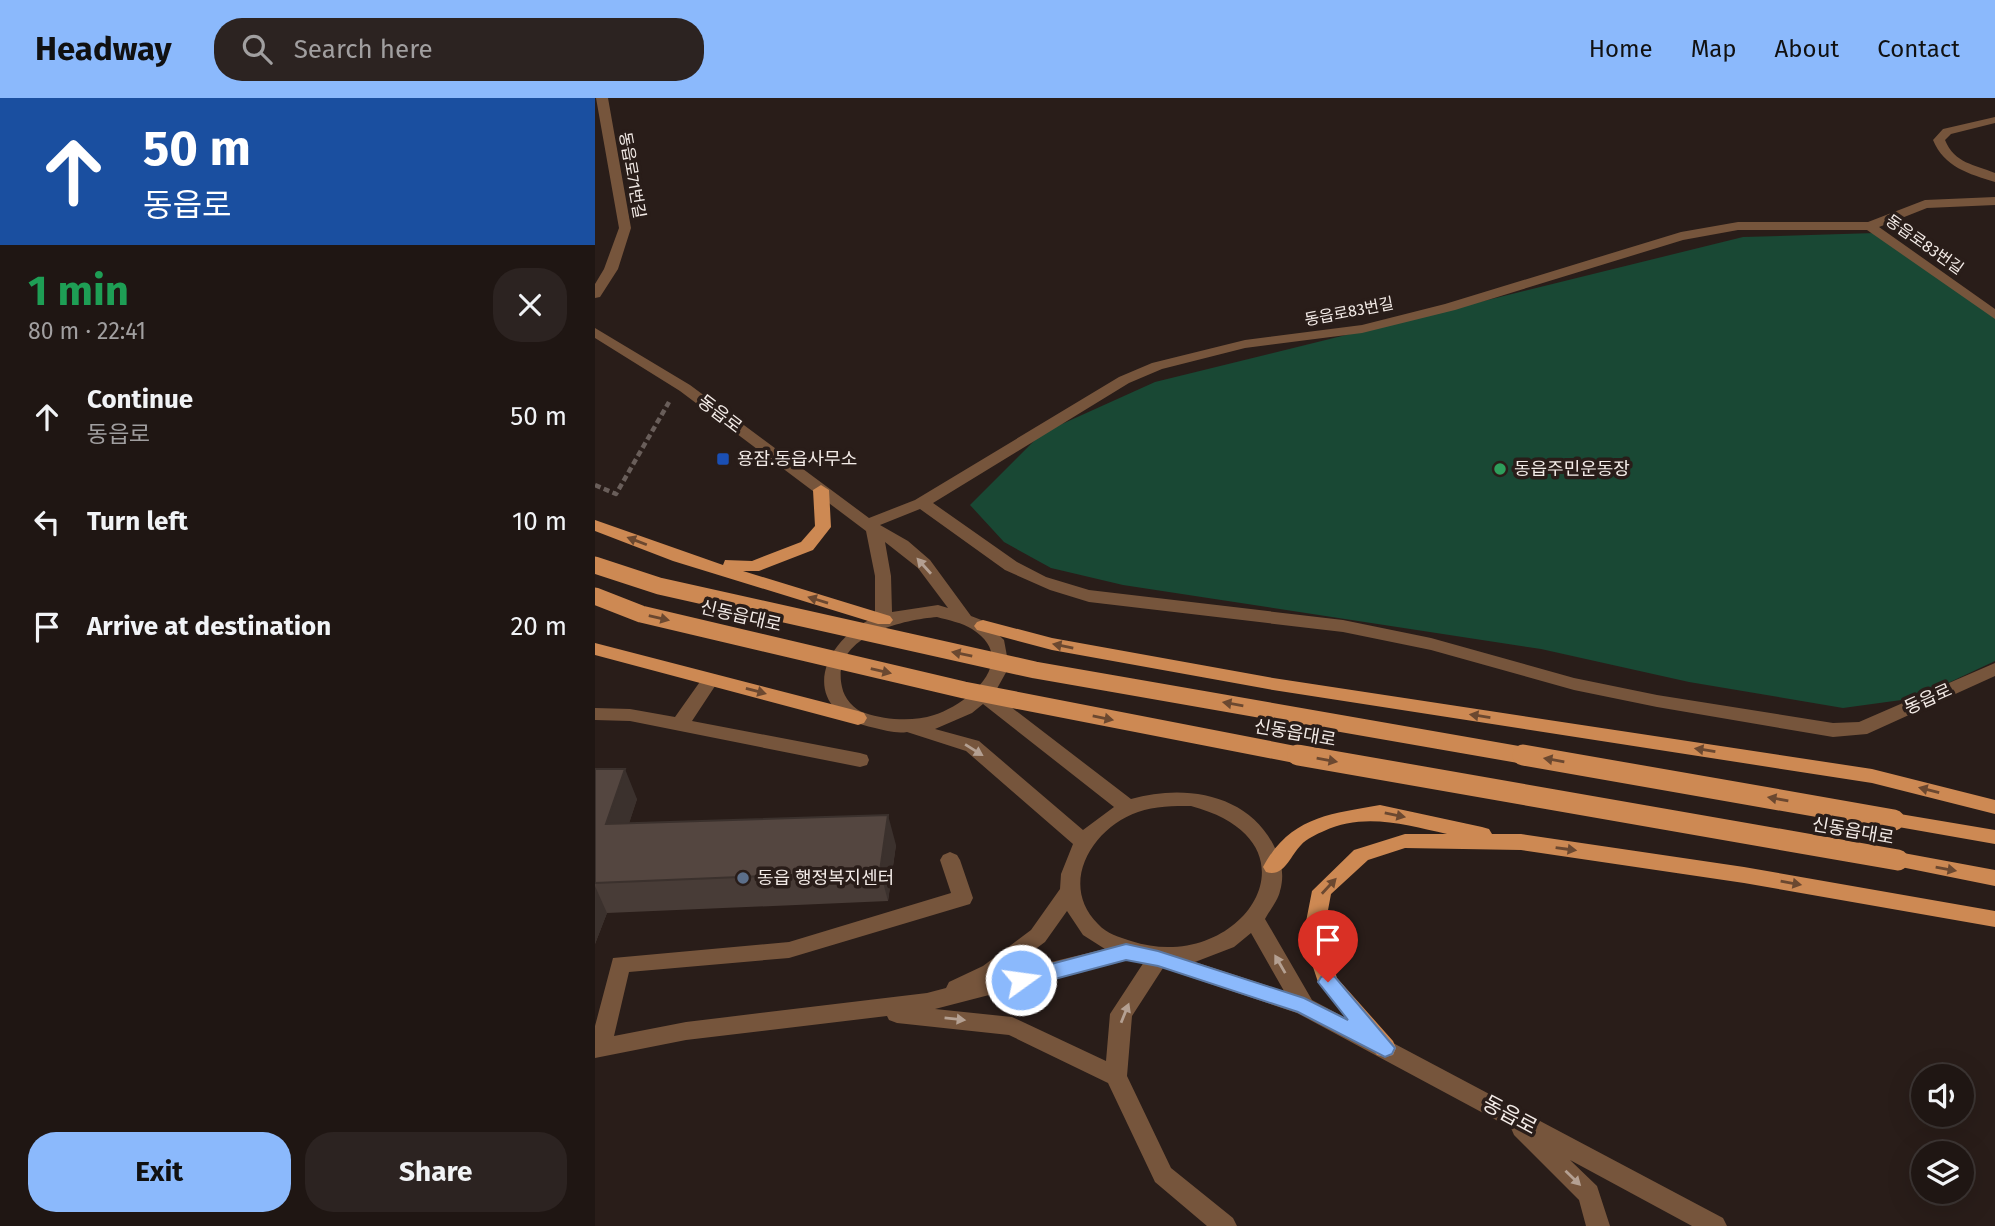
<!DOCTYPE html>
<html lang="en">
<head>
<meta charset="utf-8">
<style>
  :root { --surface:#1f1613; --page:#2c2321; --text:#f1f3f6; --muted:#a19fa0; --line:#3c3533; --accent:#8bb9fc }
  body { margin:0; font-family:"Fira Sans","Noto Sans KR",sans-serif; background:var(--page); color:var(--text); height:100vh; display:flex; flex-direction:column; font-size:26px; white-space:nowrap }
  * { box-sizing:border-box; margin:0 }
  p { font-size:23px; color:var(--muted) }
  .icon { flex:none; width:38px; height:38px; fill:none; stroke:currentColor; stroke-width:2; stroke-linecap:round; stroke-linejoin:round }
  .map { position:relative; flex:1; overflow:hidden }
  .details { display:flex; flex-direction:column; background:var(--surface); width:595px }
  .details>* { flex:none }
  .guide { background:#1a4fa0; color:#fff; overflow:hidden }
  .buttons { position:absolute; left:1316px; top:966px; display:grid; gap:14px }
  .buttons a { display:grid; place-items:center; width:63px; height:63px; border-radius:50%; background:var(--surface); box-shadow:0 7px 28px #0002,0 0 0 2px var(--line); font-size:35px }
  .pin { position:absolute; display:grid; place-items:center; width:60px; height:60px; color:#fff; margin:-72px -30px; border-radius:50% 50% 50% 0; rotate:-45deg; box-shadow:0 0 7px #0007 }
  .pin .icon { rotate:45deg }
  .me { position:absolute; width:77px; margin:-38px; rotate:76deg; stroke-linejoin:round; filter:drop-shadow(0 0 5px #0008) }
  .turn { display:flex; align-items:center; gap:24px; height:147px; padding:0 28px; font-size:32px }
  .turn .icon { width:91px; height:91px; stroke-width:2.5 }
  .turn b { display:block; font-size:49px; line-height:60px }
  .round { display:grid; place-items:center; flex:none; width:74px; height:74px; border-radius:28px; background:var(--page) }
  .headline { display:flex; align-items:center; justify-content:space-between; height:119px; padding:0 28px }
  h1 { font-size:42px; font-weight:700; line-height:52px; color:#1e9e55 }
  .action { display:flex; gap:14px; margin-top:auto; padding:14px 28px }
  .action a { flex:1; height:80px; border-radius:28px; background:var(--accent); color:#111; font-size:28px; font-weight:700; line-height:80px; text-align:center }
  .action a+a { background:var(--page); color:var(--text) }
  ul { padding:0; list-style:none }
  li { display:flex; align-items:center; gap:21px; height:105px; padding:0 28px }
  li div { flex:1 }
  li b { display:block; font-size:26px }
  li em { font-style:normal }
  header { display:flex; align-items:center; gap:42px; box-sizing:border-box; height:98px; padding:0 35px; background:var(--accent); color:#111 }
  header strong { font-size:33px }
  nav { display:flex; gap:38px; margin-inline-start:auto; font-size:24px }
  .search { width:490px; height:63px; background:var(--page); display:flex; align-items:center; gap:18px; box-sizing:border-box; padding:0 24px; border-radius:28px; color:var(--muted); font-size:26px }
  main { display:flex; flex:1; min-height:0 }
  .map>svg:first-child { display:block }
  .green { fill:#194834 }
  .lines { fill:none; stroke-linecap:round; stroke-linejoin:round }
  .path { stroke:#695e5a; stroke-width:4.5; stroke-dasharray:6 3.5; stroke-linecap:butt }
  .minor { fill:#76553c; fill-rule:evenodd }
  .major { fill:#cd8953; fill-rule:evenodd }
  .major-bridge-far1 { stroke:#cd8953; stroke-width:17 }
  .major-bridge { stroke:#cd8953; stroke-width:21 }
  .wall { fill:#483c37 }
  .shaded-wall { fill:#3b312d }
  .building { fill:#544640; stroke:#3b312d; stroke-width:2 }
  .oneway { fill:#6b4830 }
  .oneway2 { fill:#b4a092 }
  .route { fill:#8bb9fc; stroke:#5a78a4; stroke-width:2 }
  .transit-dot { fill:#1a4fb4; stroke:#291d19; stroke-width:2.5 }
  .leisure-dot { fill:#2e9e5b; stroke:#291d19; stroke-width:2.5 }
  .service-dot { fill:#5c6f8a; stroke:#291d19; stroke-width:2.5 }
  .labels { text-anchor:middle; stroke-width:7; stroke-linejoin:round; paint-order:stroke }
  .far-street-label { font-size:16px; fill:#f3ebe7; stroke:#291d19 }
  .street-label { font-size:18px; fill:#f3ebe7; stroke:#291d19 }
  .poi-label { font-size:18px; fill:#f3ebe7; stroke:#291d19; text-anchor:start }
  .near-street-label { font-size:21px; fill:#f3ebe7; stroke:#291d19 }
</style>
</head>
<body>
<header>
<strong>Headway</strong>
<div class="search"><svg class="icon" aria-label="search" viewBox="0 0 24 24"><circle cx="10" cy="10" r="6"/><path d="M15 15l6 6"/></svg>Search here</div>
<nav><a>Home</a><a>Map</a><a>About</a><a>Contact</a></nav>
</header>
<main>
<section class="details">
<div class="guide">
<div class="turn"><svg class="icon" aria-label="ahead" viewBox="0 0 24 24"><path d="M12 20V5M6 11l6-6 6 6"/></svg><div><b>50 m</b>동읍로</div></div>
</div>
<div class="headline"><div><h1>1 min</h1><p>80 m · 22:41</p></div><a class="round"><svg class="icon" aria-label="close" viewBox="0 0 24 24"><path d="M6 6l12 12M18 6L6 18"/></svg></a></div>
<ul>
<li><svg class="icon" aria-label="ahead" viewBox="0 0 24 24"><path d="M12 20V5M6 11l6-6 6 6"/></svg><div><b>Continue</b><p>동읍로</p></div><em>50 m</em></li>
<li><svg class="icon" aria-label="left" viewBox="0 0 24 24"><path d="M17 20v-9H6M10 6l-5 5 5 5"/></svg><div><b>Turn left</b></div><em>10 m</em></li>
<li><svg class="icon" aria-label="arrive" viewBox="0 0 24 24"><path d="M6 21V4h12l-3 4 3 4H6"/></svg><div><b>Arrive at destination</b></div><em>20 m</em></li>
</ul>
<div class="action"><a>Exit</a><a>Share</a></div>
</section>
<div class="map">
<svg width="1400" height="1128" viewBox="0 0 1400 1128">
  <rect width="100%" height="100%" fill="#291d19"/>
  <path class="green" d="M1280,135L1400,218V563L1321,600L1248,610L1094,584L946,551L528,487L456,470L409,444L375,407L447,335L560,284L1148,139Z"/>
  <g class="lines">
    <path class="path" d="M0,387L21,396L74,304"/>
    <path class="minor" d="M1,0H13L36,130L23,171L5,199L0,200V186L9,171L24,130Z
      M1400,19V25L1356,36L1350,42C1360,66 1379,66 1400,75V84C1374,76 1349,69 1338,42L1348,31Z
      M1400,99V107L1332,110L1284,129L1400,211V221L1272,132H1143L1088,142L860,212L767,235L650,250L567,271L534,285L338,405L422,464L451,479L494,492L748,522L836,540L979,580L1062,597L1238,625L1264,624L1400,565V578L1272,636L1238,639L1062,609L979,592L836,552L748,534L494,504L455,492L410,472L325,411L285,427L313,443L335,462L376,518L389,523L409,542L414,569L399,596L536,701C588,686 651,695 678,746C686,761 690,776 685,793C683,803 674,813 670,821L717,902L1128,1120L1132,1128H1097L975,1062L1002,1088L1015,1128H991L984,1102L919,1037L916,1030L702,915L568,870L537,918L532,978L576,1070L638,1120L642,1128H612L560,1084L513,985L414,937L302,925L294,922L292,918L91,942L0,960V928L18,860L194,844L356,795L345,762L348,757L355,754L362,757L365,762L378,800L375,806L194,860L34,874L19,938L91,924L332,895L351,890L354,884L388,868L436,832L465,791L466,776L478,746L371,653L312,634C301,636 290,632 280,630C203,615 222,545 280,519V478L271,433L85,293L0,240V230L95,287L274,420L320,402L524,279L557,265L650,242L767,227L850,206L1086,134L1143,124H1273L1330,102ZM290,444L323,470L353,510L343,507L297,514L296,478ZM342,519C353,522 368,525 377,531C426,562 373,606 339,617C318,624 291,622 270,615C259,612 249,600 247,589C235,538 307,522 342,519ZM388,606L519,709L488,732L384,643L340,631L377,615ZM596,708C735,745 645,879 536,843C524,839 512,836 503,826C463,786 497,730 543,714C560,708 579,708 596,708ZM472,813L488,837L510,851L407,876L450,844ZM656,835L689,893L600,864L639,849ZM538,860L549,864L515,916L511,963L417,919L340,911Z
      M115,576L121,578L124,582L97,623L265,655L272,657L274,662L272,667L265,669L35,623L0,622V610L35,611L80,619L109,578Z"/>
    <path class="major" d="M226,387L234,392L236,429L218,452L164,473H148L295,518L298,522L295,526H283L78,463L0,433V422L128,467L130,462L157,463L206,444L220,428L218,392Z
      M388,522L457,540L678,580L1277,671L1400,702V716L1277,685L678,592L457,552L382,532L379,528L382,524Z
      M0,545L263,613L269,615L272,620L269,625L263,627L0,557Z
      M785,707L887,729L894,731L897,736H926L1149,769L1400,813V829L1149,785L926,752L810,750L773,762L736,796L728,839L742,880L798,943L801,950L798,957L790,959L782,957L723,884L708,839L717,793L759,752L810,736H852C812,727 769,714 729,733C722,736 711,741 706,747C695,758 689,780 671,774L668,769C695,719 734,716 785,707Z
      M1299,715L1400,732V746L1292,727L1289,722L1292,717Z
      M1303,754L1400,772V788L1296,767L1293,762L1296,757Z"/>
    <path class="major-bridge-far1" d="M0,467L64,488L440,572L938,659
      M0,498L46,516L369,592L713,659"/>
    <path class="major-bridge" d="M703,657L1303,762
      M928,657L1299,722"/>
  </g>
  <path class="wall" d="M0,671L42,701L34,725L301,747L293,803L12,815L0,846Z"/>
  <path class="shaded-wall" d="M30,671L42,701L24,756L11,726Z
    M293,717L301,747L293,803L285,773Z
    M0,788L12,815L0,846Z"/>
  <path class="building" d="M0,671H30L11,726L293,717L285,773L0,785Z"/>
  <defs><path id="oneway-solid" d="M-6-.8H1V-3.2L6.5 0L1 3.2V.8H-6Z" transform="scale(1.75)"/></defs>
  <g class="oneway">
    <use href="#oneway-solid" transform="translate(42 443) rotate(-159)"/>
    <use href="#oneway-solid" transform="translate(223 502) rotate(-163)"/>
    <use href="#oneway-solid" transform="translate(64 520) rotate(13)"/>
    <use href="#oneway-solid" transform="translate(468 548) rotate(-169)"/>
    <use href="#oneway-solid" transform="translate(367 556) rotate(-168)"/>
    <use href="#oneway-solid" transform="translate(286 573) rotate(13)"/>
    <use href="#oneway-solid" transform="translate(161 593) rotate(15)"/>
    <use href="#oneway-solid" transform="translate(638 606) rotate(-170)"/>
    <use href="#oneway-solid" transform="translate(885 618) rotate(-171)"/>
    <use href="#oneway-solid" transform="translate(508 620) rotate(11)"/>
    <use href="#oneway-solid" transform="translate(1110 652) rotate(-171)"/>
    <use href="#oneway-solid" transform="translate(732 662) rotate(10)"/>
    <use href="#oneway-solid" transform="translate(959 662) rotate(-170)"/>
    <use href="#oneway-solid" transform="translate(1334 692) rotate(-166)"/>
    <use href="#oneway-solid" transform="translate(1183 701) rotate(-170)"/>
    <use href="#oneway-solid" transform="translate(800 717) rotate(12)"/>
    <use href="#oneway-solid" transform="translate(971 751) rotate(8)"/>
    <use href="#oneway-solid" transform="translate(1351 771) rotate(10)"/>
    <use href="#oneway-solid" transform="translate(1196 785) rotate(10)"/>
    <use href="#oneway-solid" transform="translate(734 788) rotate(-47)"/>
  </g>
  <g class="oneway2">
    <use href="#oneway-solid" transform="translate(329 468) rotate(-132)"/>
    <use href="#oneway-solid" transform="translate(379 652) rotate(32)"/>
    <use href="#oneway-solid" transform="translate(685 866) rotate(-120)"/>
    <use href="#oneway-solid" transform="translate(530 915) rotate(-68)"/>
    <use href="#oneway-solid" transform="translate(360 921) rotate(6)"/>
    <use href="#oneway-solid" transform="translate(978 1080) rotate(44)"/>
  </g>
  <path class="route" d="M531,846L563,853L709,900L753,922L723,884L726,879L733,876L740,879L800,950L797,956L790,959L703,914L563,868L531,862L426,890L420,888L417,882L420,877L426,874Z"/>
  <rect class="transit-dot" x="121" y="354" width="14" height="14" rx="3.5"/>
  <circle class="leisure-dot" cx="905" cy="371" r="7"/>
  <circle class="service-dot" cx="148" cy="780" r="7"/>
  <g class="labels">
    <g class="far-street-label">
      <text transform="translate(38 77) rotate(80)" y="6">동읍로71번길</text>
      <text transform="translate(1330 146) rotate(35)" y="6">동읍로83번길</text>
      <text transform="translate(754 213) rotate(-11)" y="6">동읍로83번길</text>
    </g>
    <g class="street-label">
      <text transform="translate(125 316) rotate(37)" y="6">동읍로</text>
      <text transform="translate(146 518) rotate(13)" y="6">신동읍대로</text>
      <text transform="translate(1333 601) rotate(-24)" y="6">동읍로</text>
      <text transform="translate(700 635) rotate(10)" y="6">신동읍대로</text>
      <text transform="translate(1258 733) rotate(10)" y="6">신동읍대로</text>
    </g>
    <g class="poi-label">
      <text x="142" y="367">용잠.동읍사무소</text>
      <text x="919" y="377">동읍주민운동장</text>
      <text x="162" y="786">동읍 행정복지센터</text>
    </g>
    <g class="near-street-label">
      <text transform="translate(915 1017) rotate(28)" y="7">동읍로</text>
    </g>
  </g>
</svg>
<div class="buttons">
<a><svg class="icon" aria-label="sound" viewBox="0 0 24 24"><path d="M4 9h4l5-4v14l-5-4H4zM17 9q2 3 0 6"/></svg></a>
<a><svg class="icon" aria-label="layers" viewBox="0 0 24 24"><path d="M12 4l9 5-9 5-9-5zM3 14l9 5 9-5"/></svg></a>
</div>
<div class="pin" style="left:733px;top:884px;background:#d93025"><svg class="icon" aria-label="arrive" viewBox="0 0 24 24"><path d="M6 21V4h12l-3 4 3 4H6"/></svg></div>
<svg class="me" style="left:426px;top:882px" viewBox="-20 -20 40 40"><circle r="17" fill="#8bb9fc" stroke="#fff" stroke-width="3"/><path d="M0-11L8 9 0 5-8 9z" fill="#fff"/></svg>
</div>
</main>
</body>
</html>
